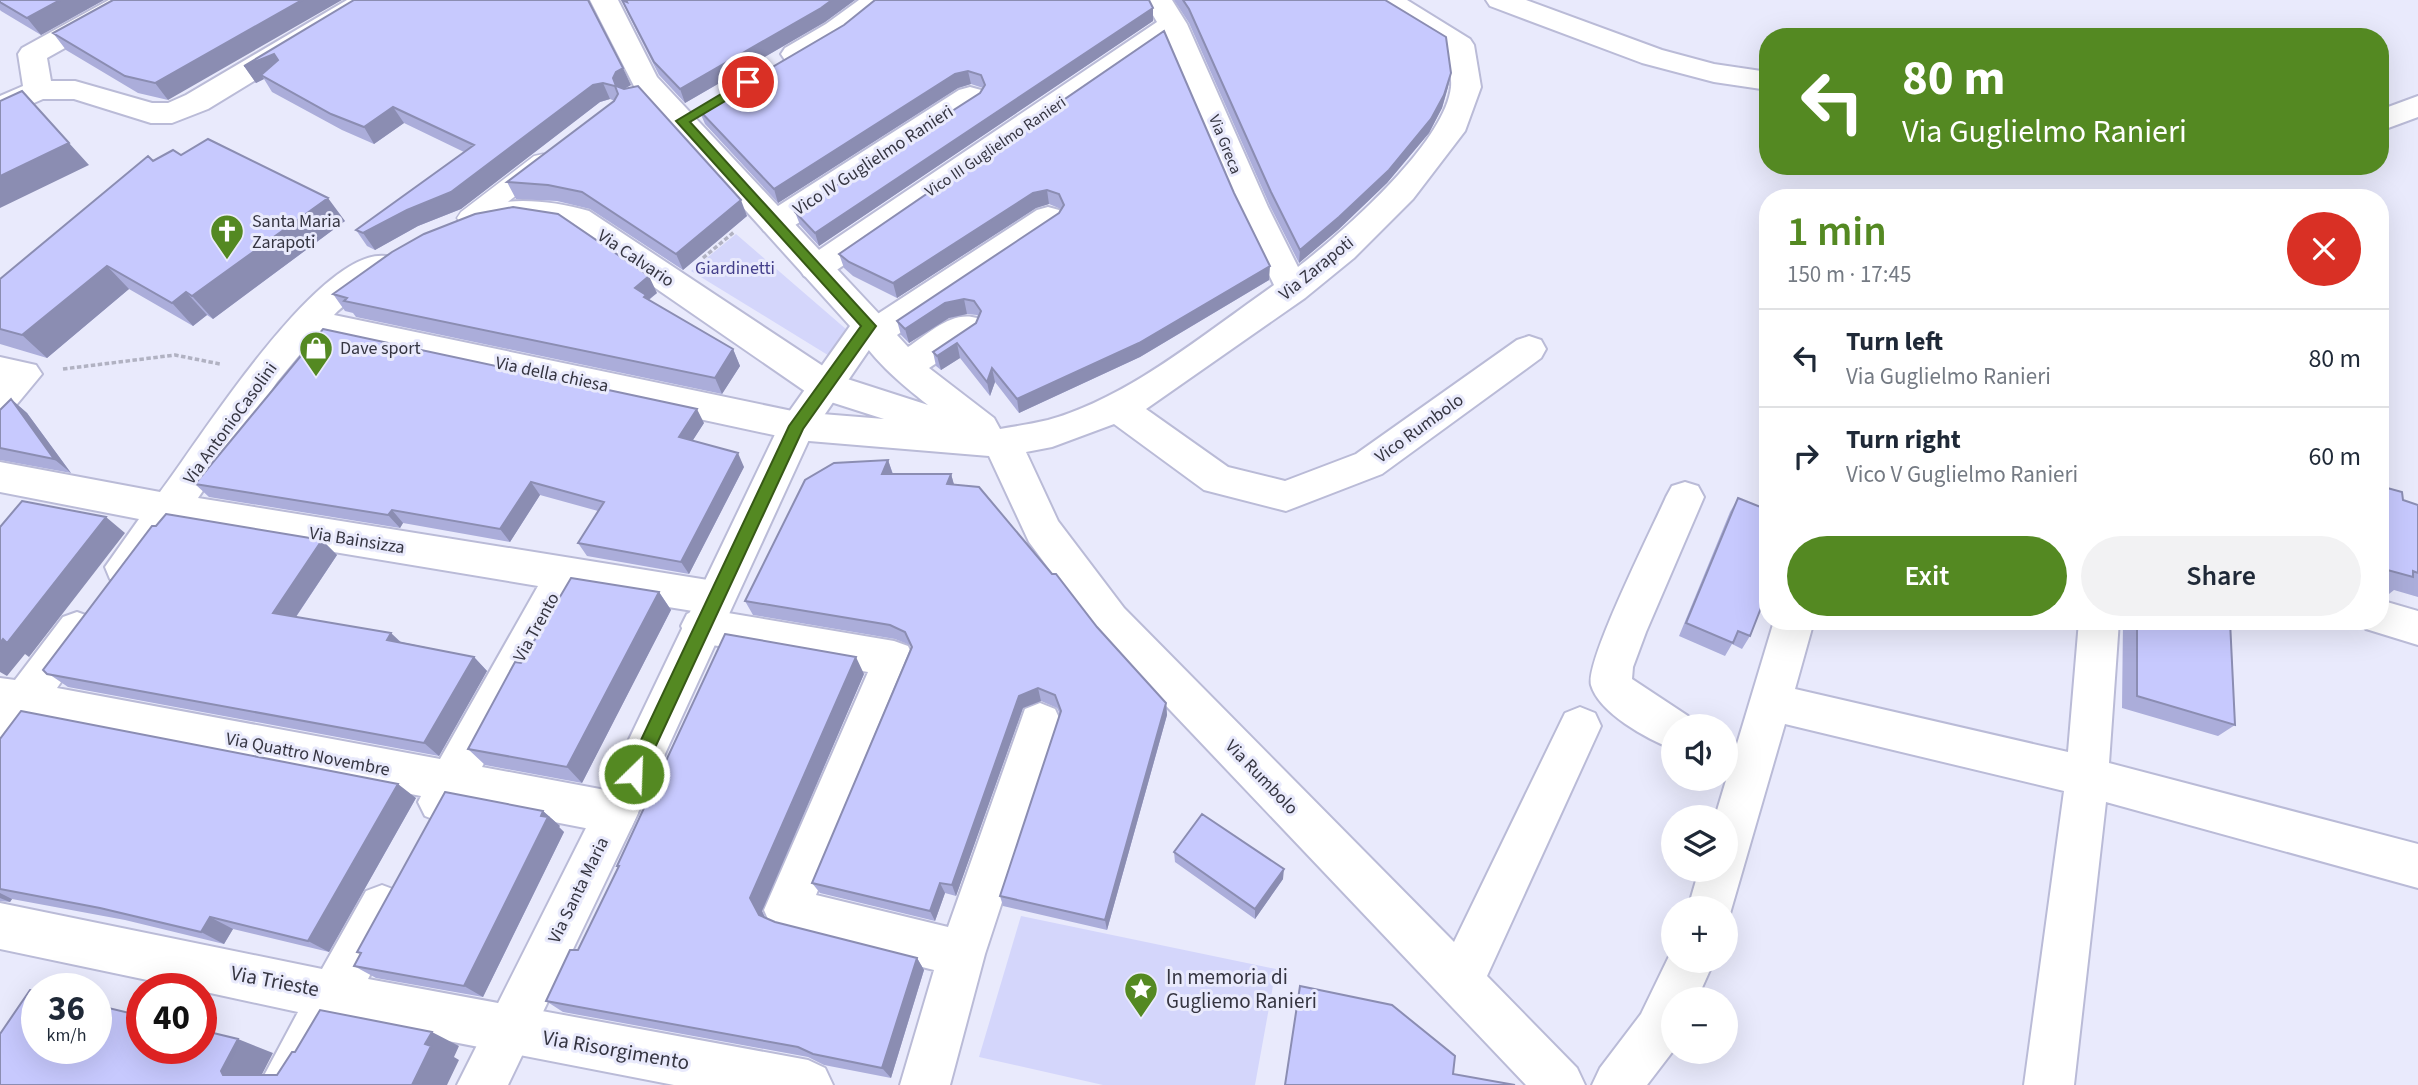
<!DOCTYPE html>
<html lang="en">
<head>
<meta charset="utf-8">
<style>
  :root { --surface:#fff; --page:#f2f2f3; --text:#1f2937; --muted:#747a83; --line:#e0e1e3; --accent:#548922 }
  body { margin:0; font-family:"Source Sans 3",sans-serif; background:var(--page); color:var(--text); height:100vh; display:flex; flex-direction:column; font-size:26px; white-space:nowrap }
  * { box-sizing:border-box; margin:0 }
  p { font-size:23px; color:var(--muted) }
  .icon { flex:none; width:38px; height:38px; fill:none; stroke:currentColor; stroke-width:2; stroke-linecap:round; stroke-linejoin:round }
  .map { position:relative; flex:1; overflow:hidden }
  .side { position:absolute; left:1759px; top:189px; width:630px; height:441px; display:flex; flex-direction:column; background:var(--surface); border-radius:28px; box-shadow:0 7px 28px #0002 }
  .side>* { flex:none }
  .banner { position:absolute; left:1759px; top:28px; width:630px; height:147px; border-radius:28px; box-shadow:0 7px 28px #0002; background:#548922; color:#fff; overflow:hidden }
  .fabs { position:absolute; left:1661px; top:714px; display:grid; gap:14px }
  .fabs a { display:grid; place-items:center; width:77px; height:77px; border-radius:50%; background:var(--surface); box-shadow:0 7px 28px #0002; font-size:35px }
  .speed { position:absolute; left:21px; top:973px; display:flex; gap:14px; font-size:35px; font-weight:700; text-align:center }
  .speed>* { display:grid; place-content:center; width:91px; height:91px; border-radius:50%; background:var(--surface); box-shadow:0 7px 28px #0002; line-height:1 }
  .speed small { font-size:18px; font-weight:400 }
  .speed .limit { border:10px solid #d22; background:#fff; color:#111 }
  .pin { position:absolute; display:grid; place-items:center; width:60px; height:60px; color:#fff; margin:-30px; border:4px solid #fff; border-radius:50%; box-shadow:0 2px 7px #0007 }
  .me { position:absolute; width:77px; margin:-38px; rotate:24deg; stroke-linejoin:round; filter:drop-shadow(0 0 5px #0008) }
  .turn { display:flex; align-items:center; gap:24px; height:147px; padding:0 28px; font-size:32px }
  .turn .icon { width:91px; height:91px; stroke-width:2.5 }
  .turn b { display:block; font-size:49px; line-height:60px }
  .round { display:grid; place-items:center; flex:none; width:74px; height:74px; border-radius:37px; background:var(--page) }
  .summary { display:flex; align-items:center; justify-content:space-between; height:119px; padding:0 28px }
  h1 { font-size:42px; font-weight:600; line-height:52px; color:var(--accent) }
  .primary-button { display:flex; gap:14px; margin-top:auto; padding:14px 28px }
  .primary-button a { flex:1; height:80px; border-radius:42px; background:var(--accent); color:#fff; font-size:28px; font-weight:600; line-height:80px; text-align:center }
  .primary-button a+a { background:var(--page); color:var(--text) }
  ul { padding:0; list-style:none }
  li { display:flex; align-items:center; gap:21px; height:98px; padding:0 28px; border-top:2px solid var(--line) }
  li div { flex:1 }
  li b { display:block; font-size:26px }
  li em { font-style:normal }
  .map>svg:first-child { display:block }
  .green { fill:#d4d6fb }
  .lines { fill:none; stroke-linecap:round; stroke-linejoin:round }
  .pedestrian-casing { stroke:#babbd7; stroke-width:3 }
  .minor-casing { stroke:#babbd7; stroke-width:4 }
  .tertiary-casing { stroke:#babbd7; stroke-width:4 }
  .path { stroke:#b1b2c2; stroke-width:3.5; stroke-dasharray:4.5 2.5; stroke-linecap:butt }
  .pedestrian { fill:#fff; fill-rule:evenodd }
  .minor { fill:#fff; fill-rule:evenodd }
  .tertiary { fill:#fff; fill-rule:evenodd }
  .wall { fill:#abadda }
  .shaded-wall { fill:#8b8db2 }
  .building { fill:#c7c9fe; stroke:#8b8db2; stroke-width:2 }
  .route { fill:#548922; stroke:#375916; stroke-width:2 }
  .labels { text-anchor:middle; stroke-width:6; stroke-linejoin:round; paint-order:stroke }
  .far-street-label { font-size:16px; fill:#353541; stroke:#e9eafc }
  .street-label { font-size:18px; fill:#353541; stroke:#e9eafc }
  .poi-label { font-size:18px; fill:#353541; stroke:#e9eafc; text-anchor:start }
  .park-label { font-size:18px; fill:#443f8b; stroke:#e9eafc }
  .near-poi-label { font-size:21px; fill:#353541; stroke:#e9eafc; text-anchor:start }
  .near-street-label { font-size:21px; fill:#353541; stroke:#e9eafc }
</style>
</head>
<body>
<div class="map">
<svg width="2418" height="1085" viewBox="0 0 2418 1085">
  <rect width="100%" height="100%" fill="#e9eafc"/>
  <path class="green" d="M736,234L854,336L831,357L691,271Z
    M1021,916L1276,969L1255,1085H1103L979,1057Z"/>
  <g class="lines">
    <g class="pedestrian-casing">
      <path id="pedestrian" d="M543,154L552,156L556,162L552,168L479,224L470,227L461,224L457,218L461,212L534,156Z"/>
    </g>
    <g class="minor-casing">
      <path id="minor" d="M109,0H144L140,6L47,58L51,81H75L152,103H168L186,95L347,0H381L377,6L208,109L172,123H151L74,99H43L0,118V96L23,86L18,54L22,48Z
        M859,0H891C881,14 812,63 795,63C794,63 786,61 785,60L781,54L785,48L826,24Z
        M1144,0H1172L1187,24L1268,207L1298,267C1342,233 1445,143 1451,87C1452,75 1448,60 1446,49L1378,6L1374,0H1407L1470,39L1474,45L1481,87L1465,131L1413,199L1354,258L1305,298L1146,409L1228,467L1285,481L1356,454L1517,340L1529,336L1541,340L1546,349L1541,358L1382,474L1286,511L1204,490L1114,424L1052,447L1026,452L1058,521L1124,608L1454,942L1565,713L1580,707L1595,713L1601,726L1487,976L1577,1068L1585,1085H1526L1096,632L1029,542L989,456L797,440L315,336L277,382L198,498L714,581L728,586L734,598L728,610L722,612L894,641L908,646L914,659L816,895L948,927L1025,709L1040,703L1055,709L1061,722L985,954L950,1085H900L934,970L787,933L771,926L764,910L868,672L701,643L687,638L681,626L687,614L693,611L575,592L482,767L616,792L631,798L638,813L631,828L616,834L462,804L455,816L440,822L425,816L418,802L421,796L33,721L15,746L0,751V678L15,680L63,617L77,612L91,617L97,629L57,688L440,759L538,586L177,526L138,579L124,583L110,579L105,567L139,519L0,492V462L160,492C197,444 325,237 391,257L396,265C383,287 351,296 334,315L797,412L884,419L812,396L567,227L530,222L483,227L472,224L467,216L472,208C512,197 549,200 589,211L838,376L928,405C899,382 870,358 852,325L857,316L869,312L876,315L1037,210L1048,207L1059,210L1064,218L1059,226L897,335L908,347C928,334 952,310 977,318L982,327L977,336L929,368L994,418L1000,429C1016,426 1032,424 1048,420C1130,397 1205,333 1274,285L1236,207L1166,42L828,276L816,280L804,276L799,268L804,260L1157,22Z
        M1486,0H1526L1662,50L1714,64L1768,72V90L1714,82L1642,63L1490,6Z
        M970,87L981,90L985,97L981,104L786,231L775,234L764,231L759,223L764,215L959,90Z
        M2418,96V117L2380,131V110Z
        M0,357L36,365L42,374L13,409L0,413Z
        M1685,482L1698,486L1704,497L1646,632L1633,667L1632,679L1688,716L1692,726H1673V749C1647,739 1599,713 1591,685C1585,661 1653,527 1666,497L1672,486Z
        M2380,600L2418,611V645L2366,629L2362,621H2380Z
        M1774,621H1814L1795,689L2068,752L2079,621H2119L2109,763L2418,844V888L2106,802L2074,1085H2024L2064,791L1785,724L1727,924L1726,908H1688L1699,870H1726V817H1715Z
        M382,885L398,891L405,907L368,979L808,1060L825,1068L833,1085H674L345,1021L311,1085H259L298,1012L201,991V989H190L0,949V903L322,969L366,891Z
        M1673,948V961H1714L1697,999H1673V1051L1647,1085H1592L1600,1068L1641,1014Z"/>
    </g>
    <g class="tertiary-casing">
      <path id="tertiary" d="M590,0H618L657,77L881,316L886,325L812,433L631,828L508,1085H457L601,798L779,426L850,326L635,88Z"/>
    </g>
    <path class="path" d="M703,258L734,232
      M63,369L175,355L220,364"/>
    <use href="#pedestrian" class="pedestrian"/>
    <use href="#minor" class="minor"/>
    <use href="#tertiary" class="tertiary"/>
  </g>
  <path class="wall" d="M0,0H104L41,35L1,11L0,10Z
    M113,0L168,100L138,93L66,50L53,33Z
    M354,0L631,85L624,89L747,216L683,270L590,209L557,201L516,199L507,182L615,101L610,99L600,102L461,209L418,226L375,250L367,246L356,230L464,152L404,123L374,144L342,130L272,92L264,79L256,83L244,66Z
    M622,0H855L825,22L685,103L659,75L628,14Z
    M1174,0H1385L1451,73L1448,87L1442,108L1429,133L1387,183L1338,230L1299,263L1270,206L1189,23Z
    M1153,21L819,246L800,225L795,212L980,93L983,88L971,84L958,88L778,203L705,124L699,110L844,25Z
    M1164,31L1269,280L1140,357L1019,413L995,382L990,396L960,358L941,370L936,366L933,352L976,323L979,317L977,315L967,314L949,318L909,343L901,335L897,321L1059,213L1061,209L1049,204L1036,208L897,298L853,276L844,268L839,254Z
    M181,155L345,221L213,319L207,315L193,326L129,289L47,358L0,344V279L153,161Z
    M657,293L649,300L733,349L740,366L722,394L356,317L353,313L345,311L333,294Z
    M11,399L27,413L71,473L0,460V410Z
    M704,423L692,441L744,467L689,574L587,556L578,543L598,511L540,495L510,542L403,523L400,528L209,497L195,484Z
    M888,460L893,474H951L954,485L1097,627L1166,703L1167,715L1107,930L1003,906L1000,896L1060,714L1057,708L1041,701L1023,708L956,896L945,893L935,921L820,893L812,883L911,647L910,645L895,639L753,615L745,601Z
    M2380,486L2403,500L2418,505V597L2394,590L2389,594L2380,592Z
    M1738,498L1750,636L1742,649L1732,644L1725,656L1679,636L1730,512Z
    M322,540L337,555L296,617L401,642L474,657L487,671L439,756L68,687L43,670Z
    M659,592L671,610L582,783L485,765L468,749L521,663Z
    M2123,621H2230L2235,725L2218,736L2122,708Z
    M864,674L762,911L765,918L775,922L917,958L924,970L891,1078L824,1065L808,1057L563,1012L546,1001L578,950L619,867L617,866Z
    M0,739L416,798L329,952L233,929L224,944L125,920L12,899L10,902L0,901Z
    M543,811L560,826L559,827L564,832L483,997L376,978L354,966L361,954L357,952Z
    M1174,852L1283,879L1255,919L1175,862Z"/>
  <path class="shaded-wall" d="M60,0H104L41,35L27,18Z
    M302,0H342L168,100L155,83Z
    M832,0H855L825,22L685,103L680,89Z
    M1153,8V21L819,246L815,233Z
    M274,54L285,70L261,75L264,79L256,83L244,66Z
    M623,68L631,85L624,89V103L613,78L616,72Z
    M968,71L971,84L958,88L778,203L774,189L955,74Z
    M1451,73L1448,87L1442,108L1429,133L1387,183L1338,230L1299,263L1300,250Z
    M603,83L610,99L600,102L461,209L418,226L375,250L363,233L593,85Z
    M393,107L404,123L374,144L364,127Z
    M69,143L89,165L0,208V176Z
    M1047,190L1049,204L1036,208L897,298L893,283L1033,193Z
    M328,198L345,221L213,319L192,296Z
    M741,200L747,216L683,270L676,254Z
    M107,266L129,289L47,358L22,335Z
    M1270,266L1269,280L1140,357L1019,413L1017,399Z
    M649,276L657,293L648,300L635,288Z
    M186,292L207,315L193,326L172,303Z
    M964,299L967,314L949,318L909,343L905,329L945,303Z
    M957,343L960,358L941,370L937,356Z
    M733,349L740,366L722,394L715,378Z
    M992,368L995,382L990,396L987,382Z
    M11,399L27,413L71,473L54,459Z
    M697,409L704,423L686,451L679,437Z
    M738,453L744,467L689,574L681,562Z
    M888,460L893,475L882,474Z
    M951,474L955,488L947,484Z
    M531,482L540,495L510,542L500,529Z
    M392,510L403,523L400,528L388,515Z
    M106,517L125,533L29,657L25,654L7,676L0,672V643Z
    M322,540L337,555L289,627L273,613Z
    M659,592L671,610L582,783L567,767Z
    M391,633L406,647L387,640Z
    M474,657L487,671L439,756L424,743Z
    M856,657L864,674L762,911L770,928L759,915L750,898Z
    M1038,688L1041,701L1023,708L956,896L952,885L1019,696Z
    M1166,703L1167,715L1107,930L1105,920Z
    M398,784L416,798L329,952L308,941Z
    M543,811L560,826L559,827L564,832L483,997L464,986Z
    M1284,869L1283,879L1255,919V909Z
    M940,883L945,893L935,921L930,911Z
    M0,893L12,899L10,902L0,898Z
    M210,917L233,929L224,944L201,932Z
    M917,958L924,970L891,1078L882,1068Z
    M432,1032L459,1046L454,1057L459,1060L447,1085H412L425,1044Z
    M238,1039L273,1053L257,1084L223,1075L221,1071Z"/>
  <path class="building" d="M0,0H60L27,18L0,2Z
    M113,0H302L155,83L125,76L53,33Z
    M354,0H588L623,68L616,72L613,78L616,86L624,89L638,86L741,200L676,254L582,192L548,185L507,182L614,101L618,94L615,86L603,83L593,85L451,192L407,210L363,233L356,230L474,145L393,107L364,127L331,114L261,75L278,60L274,54L244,66Z
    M622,0L627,2L626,0H832L821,8L680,89L654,62Z
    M875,0H1149L1153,8L815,233L795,212L980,93L985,85L981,75L968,71L955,74L774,189L699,110L844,25Z
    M1183,0H1385L1446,37L1451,73L1444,95L1431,119L1389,170L1339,217L1300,250L1271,192L1189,9Z
    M1164,31L1234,193L1270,266L1139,343L1017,399L992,368L987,382L957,343L937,356L933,352L976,323L981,311L974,301L964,299L945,303L905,329L897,321L1059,213L1064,205L1059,194L1047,190L1033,193L893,283L849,262L839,254Z
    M22,91L69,143L0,176V101Z
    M208,139L328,198L192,296L186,292L172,303L107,266L22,335L0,329V279L148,156L153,161L173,150L181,155Z
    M513,207L558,214L649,276L635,288L646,295L644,297L733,349L715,378L344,301L347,298L333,294L392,252L424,234L475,214Z
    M323,329L697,409L679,437L738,453L681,562L578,543L604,502L531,482L500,529L392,510L388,515L195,484Z
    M11,399L54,459L0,448V410Z
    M888,460L882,474H951L947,484L979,487L1052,574H1056L1097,627L1166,703L1105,920L1000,896L1061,711L1055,695L1038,688L1019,696L952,885L940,883L930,911L812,883L912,647L905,632L890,625L745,601L805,480L834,463Z
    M2380,486L2402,492L2403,500L2418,505V573L2413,571V577L2380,568Z
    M1738,498L1768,510V590L1750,636L1738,631L1733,643L1686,623Z
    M22,501L106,517L7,643L3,639L0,643V527Z
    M166,514L322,540L273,613L391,633L387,640L474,657L424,743L47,674L43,670L152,526H156Z
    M571,578L659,592L567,767L468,749L515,662L521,663Z
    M2137,621H2230L2235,725L2137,696Z
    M725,634L856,657L750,898L759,915L775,922L917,958L882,1068L813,1054L798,1047L546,1001L570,950H578L619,866H617Z
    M21,711L398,784L308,941L210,917L201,932L100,908L0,889V739Z
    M445,792L543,811L541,816L548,817L464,986L354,966L361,953L357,952Z
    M1202,814L1284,869L1255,909L1174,852Z
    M1300,986L1392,1005L1455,1056L1453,1074L1515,1085H1285Z
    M30,990L37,991V1048H96V1005L142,1016V1048H201V1030L238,1039L221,1071L223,1075H277L292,1052H295L320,1010L432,1032L425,1044L431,1046L412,1085H0V1034Z"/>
  <path class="route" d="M748,78L754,82L752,85L690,122L876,326L803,429L640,780L634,782L627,780L625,774L789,426L861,326L676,121Z"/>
  <defs>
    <g id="church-pin" transform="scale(1.75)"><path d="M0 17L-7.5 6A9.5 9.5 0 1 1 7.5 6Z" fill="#548922" stroke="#e9eafc"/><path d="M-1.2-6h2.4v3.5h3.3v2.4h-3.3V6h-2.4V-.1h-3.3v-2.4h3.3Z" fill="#fff"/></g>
    <g id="shop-pin" transform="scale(1.75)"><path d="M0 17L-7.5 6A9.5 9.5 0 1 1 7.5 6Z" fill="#548922" stroke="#e9eafc"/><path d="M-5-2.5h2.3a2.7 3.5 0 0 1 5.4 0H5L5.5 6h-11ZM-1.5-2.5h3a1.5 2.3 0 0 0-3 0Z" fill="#fff"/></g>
    <g id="sight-pin" transform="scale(1.75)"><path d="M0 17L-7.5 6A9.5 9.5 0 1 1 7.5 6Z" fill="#548922" stroke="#e9eafc"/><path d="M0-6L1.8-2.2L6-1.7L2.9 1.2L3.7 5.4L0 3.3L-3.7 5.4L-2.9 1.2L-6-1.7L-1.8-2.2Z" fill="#fff"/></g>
  </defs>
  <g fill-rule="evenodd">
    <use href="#church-pin" x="227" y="231"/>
    <use href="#shop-pin" x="316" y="348"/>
    <use href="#sight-pin" x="1141" y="989"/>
  </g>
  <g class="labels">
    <g class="far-street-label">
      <text transform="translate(1226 144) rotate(68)" y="6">Via Greca</text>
      <text transform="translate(995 146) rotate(-34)" y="6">Vico III Guglielmo Ranieri</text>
    </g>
    <g class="street-label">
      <text transform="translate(873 160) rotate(-33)" y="6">Vico IV Guglielmo Ranieri</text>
      <text transform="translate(636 258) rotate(34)" y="6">Via Calvario</text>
      <text transform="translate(1316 268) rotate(-39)" y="6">Via Zarapoti</text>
      <text transform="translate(552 374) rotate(12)" y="6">Via della chiesa</text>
      <text transform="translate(230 423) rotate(-54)" y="6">Via AntonioCasolini</text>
      <text transform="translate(1419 428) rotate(-36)" y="6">Vico Rumbolo</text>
      <text transform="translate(357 540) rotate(9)" y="6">Via Bainsizza</text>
      <text transform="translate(536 627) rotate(-61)" y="6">Via Trento</text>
      <text transform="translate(308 754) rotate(11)" y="6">Via Quattro Novembre</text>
      <text transform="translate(1262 777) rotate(46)" y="6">Via Rumbolo</text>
      <text transform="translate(578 890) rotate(-64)" y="6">Via Santa Maria</text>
    </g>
    <g class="poi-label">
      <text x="252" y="227">Santa Maria<tspan x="252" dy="21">Zarapoti</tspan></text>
      <text x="340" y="354">Dave sport</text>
    </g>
    <g class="park-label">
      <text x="735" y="274">Giardinetti</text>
    </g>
    <g class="near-poi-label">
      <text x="1166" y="984">In memoria di<tspan x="1166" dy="24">Gugliemo Ranieri</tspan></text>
    </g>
    <g class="near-street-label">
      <text transform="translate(275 981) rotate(11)" y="7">Via Trieste</text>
      <text transform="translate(616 1050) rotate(10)" y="7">Via Risorgimento</text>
    </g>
  </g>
</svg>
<div class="fabs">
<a><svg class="icon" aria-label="sound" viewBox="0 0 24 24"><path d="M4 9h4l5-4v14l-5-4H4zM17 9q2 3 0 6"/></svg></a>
<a><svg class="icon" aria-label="layers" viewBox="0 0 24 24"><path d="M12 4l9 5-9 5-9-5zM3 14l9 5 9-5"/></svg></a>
<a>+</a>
<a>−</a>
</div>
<div class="speed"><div>36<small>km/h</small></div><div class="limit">40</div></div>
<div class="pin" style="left:748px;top:82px;background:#d93025"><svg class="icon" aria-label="arrive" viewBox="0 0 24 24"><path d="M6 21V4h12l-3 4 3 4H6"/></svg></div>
<svg class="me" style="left:634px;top:774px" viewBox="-20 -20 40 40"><circle r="17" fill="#548922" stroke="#fff" stroke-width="3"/><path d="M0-11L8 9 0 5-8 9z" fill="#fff"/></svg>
<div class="banner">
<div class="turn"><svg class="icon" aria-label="left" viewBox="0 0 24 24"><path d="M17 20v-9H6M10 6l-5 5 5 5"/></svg><div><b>80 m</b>Via Guglielmo Ranieri</div></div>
</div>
<section class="side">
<div class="summary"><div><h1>1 min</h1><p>150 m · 17:45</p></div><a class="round" style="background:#d93025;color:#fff"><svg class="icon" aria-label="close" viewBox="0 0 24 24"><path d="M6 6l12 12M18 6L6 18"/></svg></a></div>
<ul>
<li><svg class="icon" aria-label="left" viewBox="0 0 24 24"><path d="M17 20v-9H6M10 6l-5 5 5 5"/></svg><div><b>Turn left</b><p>Via Guglielmo Ranieri</p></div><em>80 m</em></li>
<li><svg class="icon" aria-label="right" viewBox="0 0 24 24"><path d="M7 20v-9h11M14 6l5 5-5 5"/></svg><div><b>Turn right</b><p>Vico V Guglielmo Ranieri</p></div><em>60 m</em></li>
</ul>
<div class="primary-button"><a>Exit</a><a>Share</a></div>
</section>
</div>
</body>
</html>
